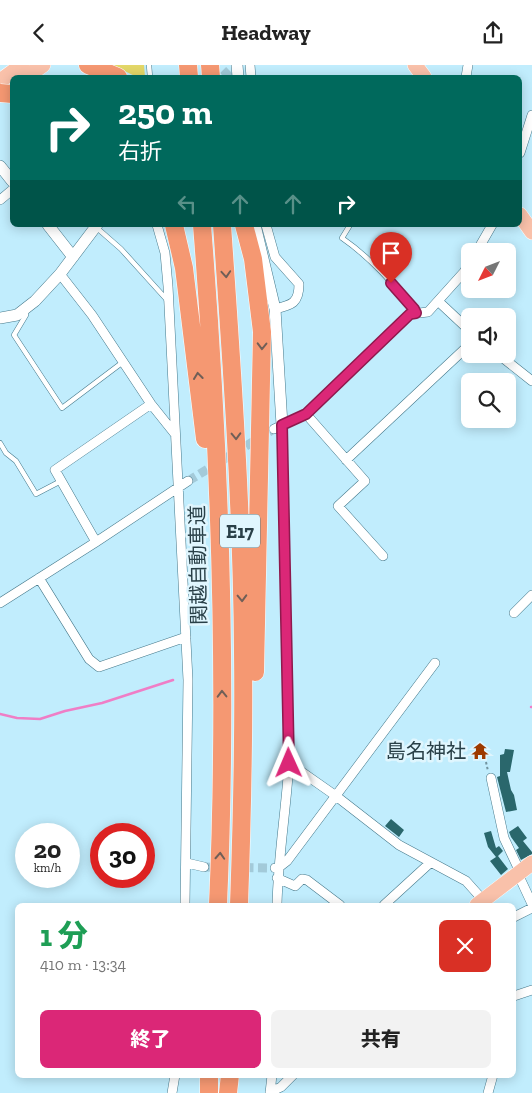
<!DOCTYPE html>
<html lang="ja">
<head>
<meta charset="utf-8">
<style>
  :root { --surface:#fff; --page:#f2f2f2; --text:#222; --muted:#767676; --accent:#db2777 }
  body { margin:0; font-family:"Zilla Slab","Noto Sans JP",serif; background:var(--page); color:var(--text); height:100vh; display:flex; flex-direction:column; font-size:19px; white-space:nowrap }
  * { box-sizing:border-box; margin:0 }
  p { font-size:16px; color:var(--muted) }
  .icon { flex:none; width:28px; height:28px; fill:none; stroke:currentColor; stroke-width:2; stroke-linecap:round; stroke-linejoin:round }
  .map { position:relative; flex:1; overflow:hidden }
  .panel { position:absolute; left:15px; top:838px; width:501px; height:175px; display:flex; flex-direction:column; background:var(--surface); border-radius:8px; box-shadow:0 2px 12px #0003 }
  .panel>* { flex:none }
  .top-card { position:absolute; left:10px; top:10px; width:512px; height:152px; border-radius:8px; box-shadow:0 2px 12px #0003; background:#00695c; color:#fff; overflow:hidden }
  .needle { width:32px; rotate:228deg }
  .buttons { position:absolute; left:461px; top:178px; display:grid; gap:10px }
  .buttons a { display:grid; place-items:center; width:55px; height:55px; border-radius:8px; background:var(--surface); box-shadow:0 2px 12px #0003; font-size:25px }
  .speed { position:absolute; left:15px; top:758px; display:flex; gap:10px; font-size:25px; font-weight:700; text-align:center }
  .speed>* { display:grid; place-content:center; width:65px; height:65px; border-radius:50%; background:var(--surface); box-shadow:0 2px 12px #0003; line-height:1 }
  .speed small { font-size:12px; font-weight:400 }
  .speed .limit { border:8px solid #d22; background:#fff; color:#111 }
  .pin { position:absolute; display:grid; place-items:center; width:42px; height:42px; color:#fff; margin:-51px -21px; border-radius:50% 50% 50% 0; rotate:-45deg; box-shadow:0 0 5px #0007 }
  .pin .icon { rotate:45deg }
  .me { position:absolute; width:55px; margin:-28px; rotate:359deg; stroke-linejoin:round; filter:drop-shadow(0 0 4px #0008) }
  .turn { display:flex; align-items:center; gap:18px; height:105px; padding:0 25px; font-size:22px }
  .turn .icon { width:65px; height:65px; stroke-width:2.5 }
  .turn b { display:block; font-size:35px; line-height:42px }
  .lanes { display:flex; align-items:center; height:48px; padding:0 25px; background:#0003; justify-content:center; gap:25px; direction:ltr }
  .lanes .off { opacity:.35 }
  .round { display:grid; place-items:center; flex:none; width:52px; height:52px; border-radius:8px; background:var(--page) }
  .head { display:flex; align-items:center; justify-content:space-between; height:85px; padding:0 25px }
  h1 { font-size:30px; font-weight:800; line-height:38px; color:#1e9e55 }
  .cta { display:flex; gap:10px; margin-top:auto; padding:10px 25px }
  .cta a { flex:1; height:58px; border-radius:8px; background:var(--accent); color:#fff; font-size:20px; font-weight:800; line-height:58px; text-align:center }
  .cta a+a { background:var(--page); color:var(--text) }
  header { display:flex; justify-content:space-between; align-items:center; height:65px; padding:0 25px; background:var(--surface); font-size:22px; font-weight:800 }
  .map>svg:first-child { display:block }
  .green { fill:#e3d768 }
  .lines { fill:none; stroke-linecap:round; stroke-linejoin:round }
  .stream { stroke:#ef7ec6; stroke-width:2.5 }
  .building { fill:#2a676c }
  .minor-tunnel { stroke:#a3cad9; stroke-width:9; stroke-dasharray:9 4.5; stroke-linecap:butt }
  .tertiary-tunnel { stroke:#a3cad9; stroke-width:11; stroke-dasharray:11 5.5; stroke-linecap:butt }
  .service-casing { stroke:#45798b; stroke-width:5.5 }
  .minor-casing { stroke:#45798b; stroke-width:10 }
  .tertiary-casing { stroke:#45798b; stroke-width:12 }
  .primary-casing { stroke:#fff; stroke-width:16 }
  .motorway-casing { stroke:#fff; stroke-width:19 }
  .path { stroke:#72949f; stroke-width:2; stroke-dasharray:2.5 2.5; stroke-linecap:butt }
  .service { stroke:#fff; stroke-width:4.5 }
  .minor { stroke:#fff; stroke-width:9 }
  .tertiary { stroke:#fff; stroke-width:11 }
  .primary { stroke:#f9c1aa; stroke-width:15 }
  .motorway { stroke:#f59872; stroke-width:18 }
  .motorway-bridge-casing { stroke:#fff; stroke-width:19; stroke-linecap:butt }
  .motorway-bridge { stroke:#f59872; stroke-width:18 }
  .oneway { stroke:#705f57 }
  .route-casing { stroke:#8e194d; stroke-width:12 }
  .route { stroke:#db2777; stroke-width:9 }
  .labels { text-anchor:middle; stroke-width:5; stroke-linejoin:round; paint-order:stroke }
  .shield { fill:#e0f6fe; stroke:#60777f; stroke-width:1 }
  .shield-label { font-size:19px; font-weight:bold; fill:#294048 }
  .street-label { font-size:20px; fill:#294048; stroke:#e0f6fe }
  .poi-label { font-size:20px; fill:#294048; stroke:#e0f6fe; text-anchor:end }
</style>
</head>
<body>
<header><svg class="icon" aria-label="back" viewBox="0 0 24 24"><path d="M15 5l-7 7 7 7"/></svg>Headway<svg class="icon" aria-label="share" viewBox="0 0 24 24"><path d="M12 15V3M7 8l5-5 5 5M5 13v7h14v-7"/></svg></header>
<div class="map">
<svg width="532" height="1028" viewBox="0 0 532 1028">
  <rect width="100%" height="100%" fill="#c1edfd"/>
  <path class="green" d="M112,0H144L145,12H137Z"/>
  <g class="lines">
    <path class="stream" d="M531,642H532
      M0,649L17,653L40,654L65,646L102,638L173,615"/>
  </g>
  <path class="building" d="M505,684L514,685L510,707H507L511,725L514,730L517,745L506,747L497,712L500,711V690L504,689Z
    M391,754L404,765L399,772L385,761Z
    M518,761L527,773L523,776L532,787V789L521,795L516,785L519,783L511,772L509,767Z
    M491,766L496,783L499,781L503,786L498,791L508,804L501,810L490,796L496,792L488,782L484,768Z"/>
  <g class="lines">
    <path class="minor-tunnel" d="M188,416L274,364
      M204,802L272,803"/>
    <path class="tertiary-tunnel" d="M224,12L230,6"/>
    <g class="service-casing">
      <path id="service" d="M149,0L150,12
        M350,160L342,173C371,193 392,218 414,244L416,248
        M97,163L121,184L168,236
        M26,245V250L14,270L62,343L123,297
        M0,378L6,388L16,396L36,429L61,416"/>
    </g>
    <g class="minor-casing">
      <path id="minor" d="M250,0L251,12
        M466,12L468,0
        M520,88L532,50
        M0,135L12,125
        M157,160L165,188L168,221L188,615L185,840
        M266,160L275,192L299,219C299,238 292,240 275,244
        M477,186L492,160
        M60,209L92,250L151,339L175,369
        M439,237L470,266
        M498,289L532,316
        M306,349L365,416L338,441L383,491
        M274,364L306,349L410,249L428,247L464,207L470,197
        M346,395L470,279
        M96,477L55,405L151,339
        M39,513L89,594L99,602L186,572
        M0,538L96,477L188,416
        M514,548L532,530
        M289,698L336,731L399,780L466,816L483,835
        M491,713L504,773L520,807
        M187,798L204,802
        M275,803H278L287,796L435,598
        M518,809L532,839
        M277,813L295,821L302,814L307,815L340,840
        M277,840C278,792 286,746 289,698L282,360
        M384,840L431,797
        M514,852L532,843
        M514,931L532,925
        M270,1027L281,1022L293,1010
        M172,1028L175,1010
        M270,1028L272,1010
        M488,1028L493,1010"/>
    </g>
    <g class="tertiary-casing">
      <path id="tertiary" d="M237,0L238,12
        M0,101L12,116
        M48,160L73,192
        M255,160L275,244L282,360
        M0,253L17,250L35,236L60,209L97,160"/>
    </g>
    <g class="primary-casing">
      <path id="primary" d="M415,0L424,12
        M26,12L43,0
        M0,16L22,0
        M520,150L532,167
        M477,840L532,798"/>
    </g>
    <g class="motorway-casing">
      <path id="motorway" d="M88,0L118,12
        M188,0L189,12
        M210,0L211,12
        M174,160L184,203L205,374
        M202,160C220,386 228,614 218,840
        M222,160C232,302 242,444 243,587C244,671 242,756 239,840
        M244,160L253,194L262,267L255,607
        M209,1028V1010
        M228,1028L230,1010"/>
    </g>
    <path class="path" d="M486,697L488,706"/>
    <use href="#service" class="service"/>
    <use href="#minor" class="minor"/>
    <use href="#tertiary" class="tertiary"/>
    <use href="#primary" class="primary"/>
    <use href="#motorway" class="motorway"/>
    <g class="motorway-bridge-casing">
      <path id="motorway-bridge" d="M0,28L12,29"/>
    </g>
    <use href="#motorway-bridge" class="motorway-bridge"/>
  </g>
  <defs><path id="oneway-chevron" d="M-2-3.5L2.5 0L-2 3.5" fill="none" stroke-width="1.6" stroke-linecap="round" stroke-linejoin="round" transform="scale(1.25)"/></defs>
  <g class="oneway">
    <use href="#oneway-chevron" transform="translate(226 209) rotate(86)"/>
    <use href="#oneway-chevron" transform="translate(262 281) rotate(91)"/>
    <use href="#oneway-chevron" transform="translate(198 311) rotate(-97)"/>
    <use href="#oneway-chevron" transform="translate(236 371) rotate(88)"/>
    <use href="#oneway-chevron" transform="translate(242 533) rotate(88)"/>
    <use href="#oneway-chevron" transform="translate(222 629) rotate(-91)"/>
    <use href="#oneway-chevron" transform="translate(220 791) rotate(-87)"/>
  </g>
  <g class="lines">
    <g class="route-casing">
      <path id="route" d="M289,698L282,360L306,349L410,249L416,248L414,244L391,218"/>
    </g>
    <use href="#route" class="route"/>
  </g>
  <defs>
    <g id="temple-bare" transform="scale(1.35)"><path d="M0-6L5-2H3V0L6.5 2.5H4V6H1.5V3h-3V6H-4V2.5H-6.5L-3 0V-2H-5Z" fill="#9d3a00" stroke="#e0f6fe" stroke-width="2.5" paint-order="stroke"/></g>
  </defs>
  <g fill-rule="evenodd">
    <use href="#temple-bare" x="480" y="686"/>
  </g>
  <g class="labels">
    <rect class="shield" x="220" y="449.5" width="40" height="33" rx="4"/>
    <g class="shield-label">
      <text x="240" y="473">E17</text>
    </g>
    <g class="street-label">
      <text transform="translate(198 500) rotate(-91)" y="7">関越自動車道</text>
    </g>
    <g class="poi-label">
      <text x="466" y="693">島名神社</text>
    </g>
  </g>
</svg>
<div class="buttons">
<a><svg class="needle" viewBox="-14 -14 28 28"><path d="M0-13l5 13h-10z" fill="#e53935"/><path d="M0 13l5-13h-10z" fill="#767676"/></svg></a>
<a><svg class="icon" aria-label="sound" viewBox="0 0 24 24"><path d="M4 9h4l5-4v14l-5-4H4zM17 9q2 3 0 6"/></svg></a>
<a><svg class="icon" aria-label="search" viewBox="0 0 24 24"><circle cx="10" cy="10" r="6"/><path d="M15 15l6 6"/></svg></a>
</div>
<div class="speed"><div>20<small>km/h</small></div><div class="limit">30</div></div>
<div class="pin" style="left:391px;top:218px;background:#d93025"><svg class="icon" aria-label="arrive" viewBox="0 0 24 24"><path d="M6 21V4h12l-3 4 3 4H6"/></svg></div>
<svg class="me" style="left:289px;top:698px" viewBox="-20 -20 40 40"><path d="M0-17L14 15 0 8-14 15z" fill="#db2777" stroke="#fff" stroke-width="4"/></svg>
<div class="top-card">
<div class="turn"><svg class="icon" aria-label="right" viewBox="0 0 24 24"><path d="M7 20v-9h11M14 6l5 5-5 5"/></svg><div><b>250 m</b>右折</div></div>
<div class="lanes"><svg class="icon off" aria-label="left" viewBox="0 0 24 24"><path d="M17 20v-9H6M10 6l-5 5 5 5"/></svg><svg class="icon off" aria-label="ahead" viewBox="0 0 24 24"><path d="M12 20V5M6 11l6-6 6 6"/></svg><svg class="icon off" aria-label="ahead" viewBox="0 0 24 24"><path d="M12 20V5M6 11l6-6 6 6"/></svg><svg class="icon" aria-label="right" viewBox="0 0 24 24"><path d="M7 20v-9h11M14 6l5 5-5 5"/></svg></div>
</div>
<section class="panel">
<div class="head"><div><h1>1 分</h1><p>410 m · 13:34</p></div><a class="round" style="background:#d93025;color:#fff"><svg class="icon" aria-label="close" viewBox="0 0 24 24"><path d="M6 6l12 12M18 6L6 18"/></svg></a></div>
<div class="cta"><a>終了</a><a>共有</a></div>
</section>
</div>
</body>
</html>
